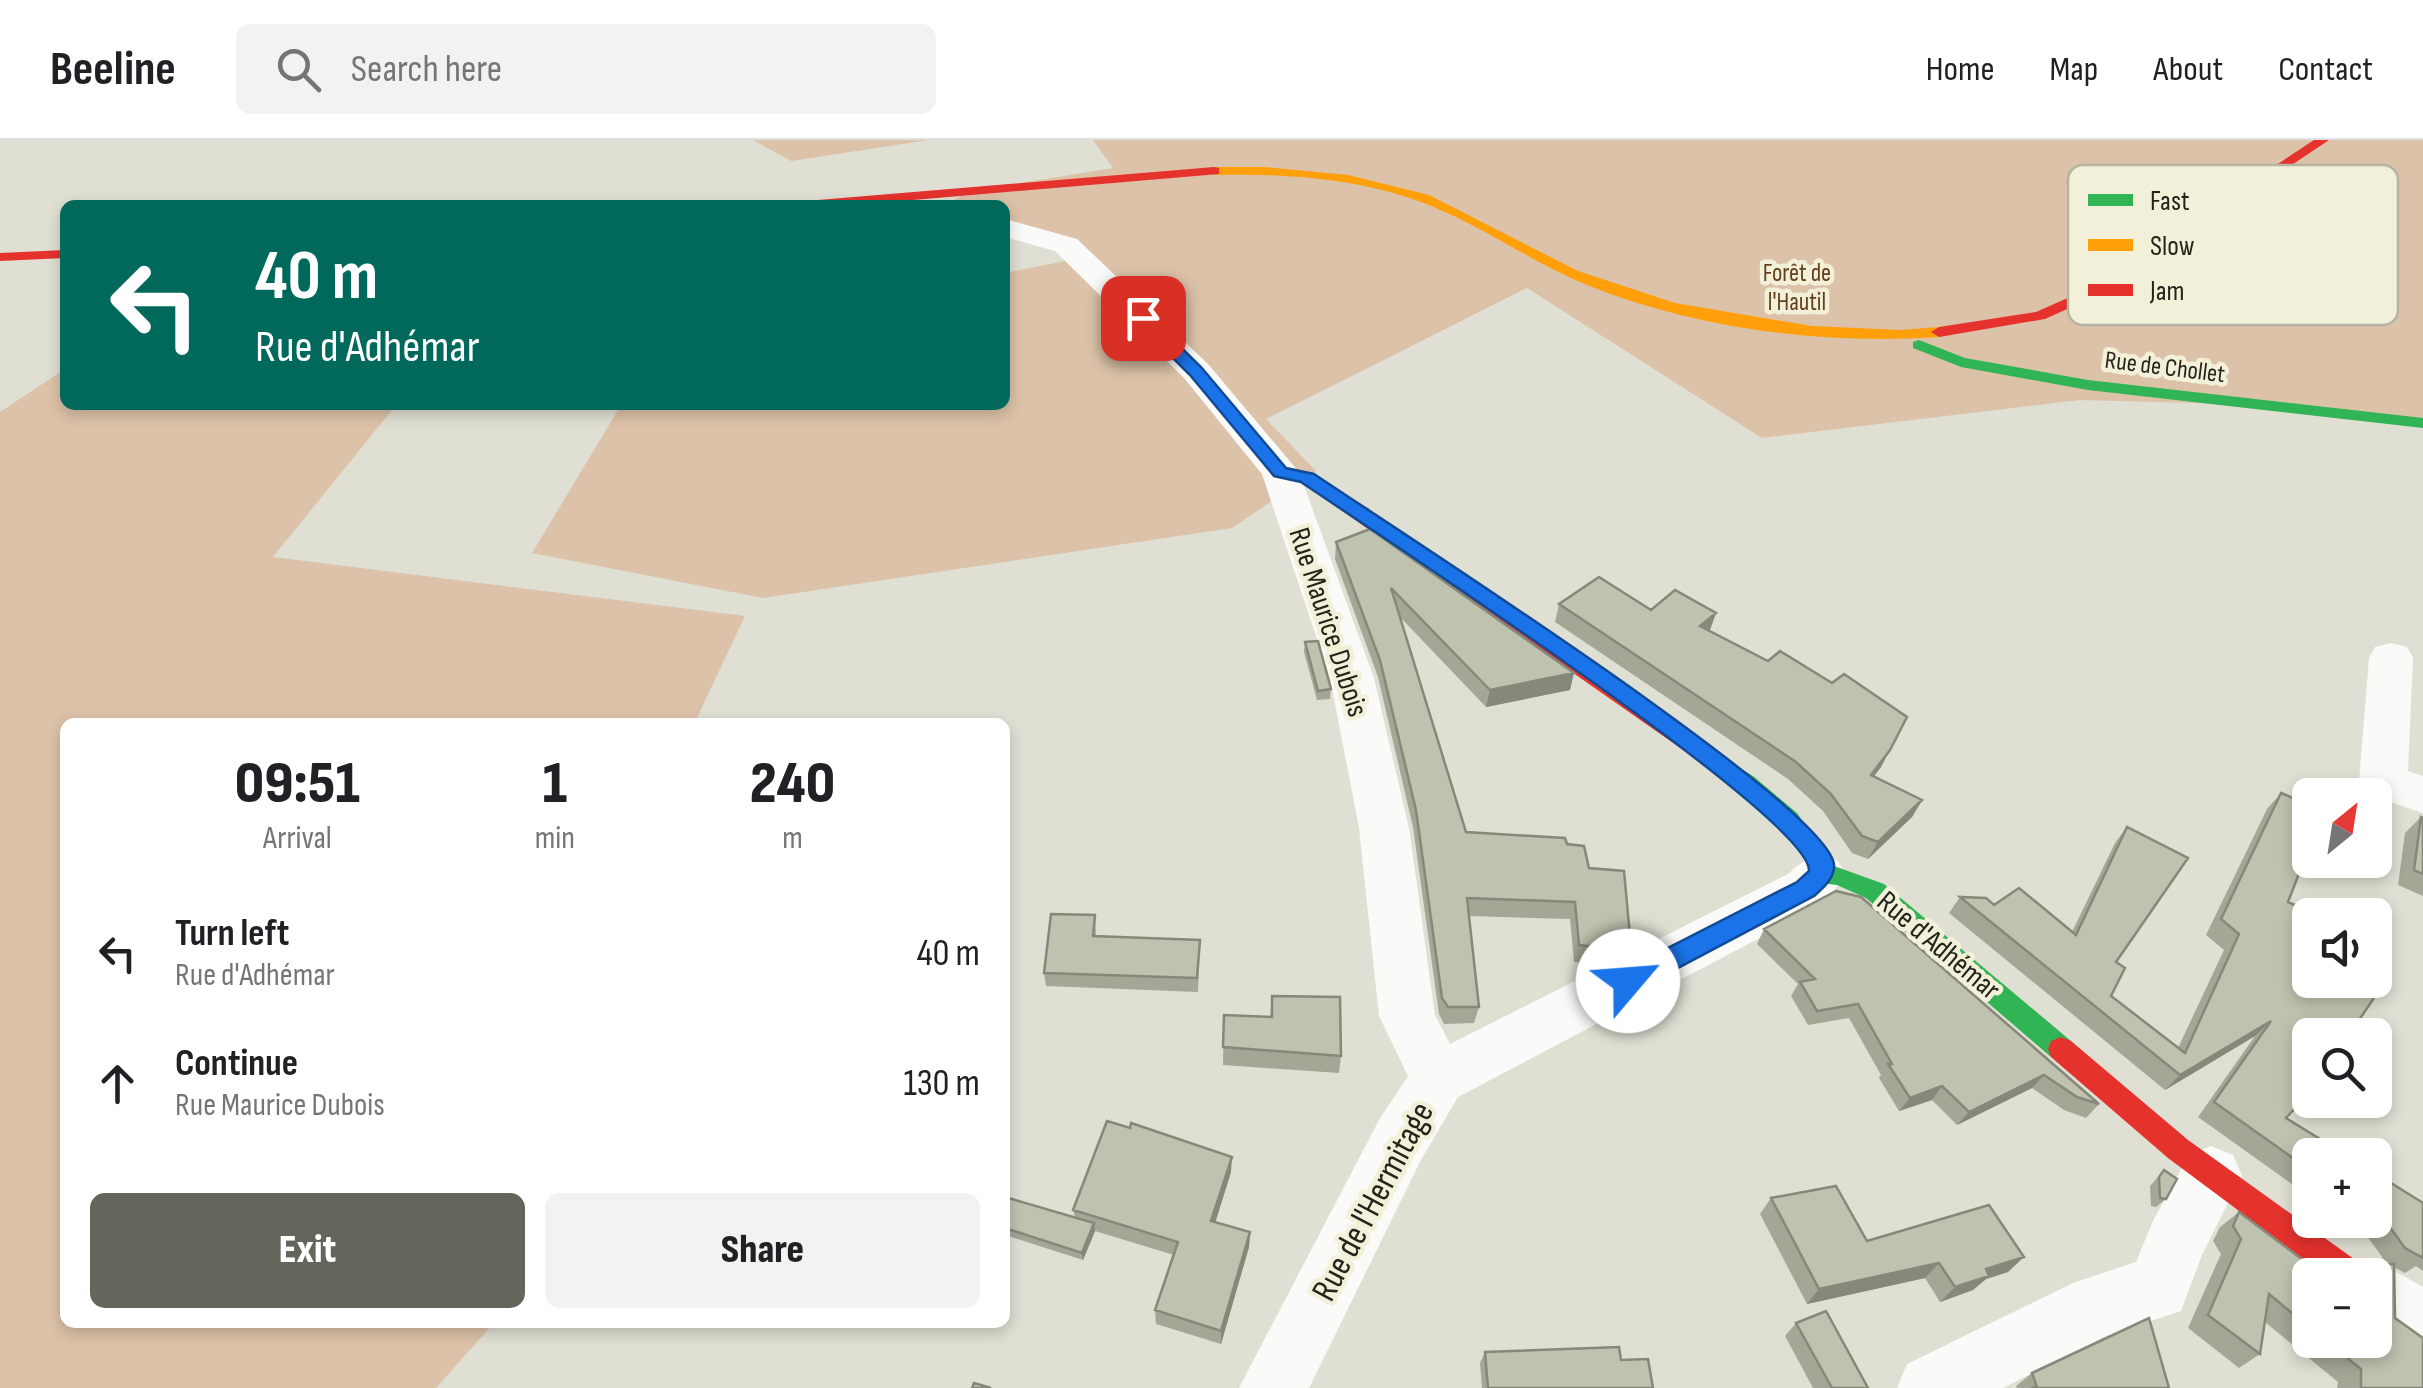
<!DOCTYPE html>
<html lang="en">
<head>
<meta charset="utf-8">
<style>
  :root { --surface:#fff; --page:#f2f2f2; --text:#202124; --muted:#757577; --line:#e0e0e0; --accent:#66655c }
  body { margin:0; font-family:"Sofia Sans Condensed",sans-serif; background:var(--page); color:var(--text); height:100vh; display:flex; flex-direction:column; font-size:38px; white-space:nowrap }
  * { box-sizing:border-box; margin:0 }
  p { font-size:32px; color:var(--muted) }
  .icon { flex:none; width:55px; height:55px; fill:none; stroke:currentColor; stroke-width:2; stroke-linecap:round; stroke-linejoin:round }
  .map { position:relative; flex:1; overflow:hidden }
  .details { position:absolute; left:60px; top:578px; width:950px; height:610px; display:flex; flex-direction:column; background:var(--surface); border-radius:15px; box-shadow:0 5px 15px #0003 }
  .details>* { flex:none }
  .guide { position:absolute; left:60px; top:60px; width:950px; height:210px; border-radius:15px; box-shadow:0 5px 15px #0003; background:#00695c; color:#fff; overflow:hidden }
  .needle { width:65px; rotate:30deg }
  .tools { position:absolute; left:2292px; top:638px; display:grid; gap:20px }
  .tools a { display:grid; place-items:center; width:100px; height:100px; border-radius:15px; background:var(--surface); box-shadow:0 5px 15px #0003; font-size:50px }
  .pin { position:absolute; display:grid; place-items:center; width:85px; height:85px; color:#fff; margin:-42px; border-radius:20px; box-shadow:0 5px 15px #0006 }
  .me { position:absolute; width:110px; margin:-55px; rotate:63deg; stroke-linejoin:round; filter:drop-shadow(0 0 8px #0008) }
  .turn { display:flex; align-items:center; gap:35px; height:210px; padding:0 30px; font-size:45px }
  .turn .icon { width:130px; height:130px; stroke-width:2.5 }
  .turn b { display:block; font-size:70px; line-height:85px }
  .eta { display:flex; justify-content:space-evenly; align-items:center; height:170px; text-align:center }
  .eta b { font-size:60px; font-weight:800; line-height:70px }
  .primary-button { display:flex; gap:20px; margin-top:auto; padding:20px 30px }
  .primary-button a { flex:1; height:115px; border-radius:15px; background:var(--accent); color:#fff; font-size:40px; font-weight:800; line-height:115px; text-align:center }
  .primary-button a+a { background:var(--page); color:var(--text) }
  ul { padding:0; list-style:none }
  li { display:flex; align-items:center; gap:30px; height:130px; padding:0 30px }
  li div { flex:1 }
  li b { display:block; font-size:38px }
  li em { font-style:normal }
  header { display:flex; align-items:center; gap:60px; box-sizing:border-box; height:140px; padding:0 50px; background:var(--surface); border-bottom:2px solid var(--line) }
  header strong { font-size:48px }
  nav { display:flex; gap:55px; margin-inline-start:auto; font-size:35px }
  .search { width:700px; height:90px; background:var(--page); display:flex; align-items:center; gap:25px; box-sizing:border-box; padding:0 35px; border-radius:15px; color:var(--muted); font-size:38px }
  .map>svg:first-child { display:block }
  .green { fill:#dcc2a8 }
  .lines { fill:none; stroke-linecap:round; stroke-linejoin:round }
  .street { fill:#fafaf8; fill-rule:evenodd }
  .fast { fill:#30b455; fill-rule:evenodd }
  .slow { fill:#ff9f0a; fill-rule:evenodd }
  .jam { fill:#e5322d; fill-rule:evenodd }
  .wall { fill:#a4a796; fill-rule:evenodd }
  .shaded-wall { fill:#86887a }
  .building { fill:#bfc2af; stroke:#86887a; stroke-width:2.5 }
  .route { fill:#1a73e8; stroke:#114b97; stroke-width:2.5 }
  .labels { text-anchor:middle; stroke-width:9; stroke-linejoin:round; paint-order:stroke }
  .far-park-label { font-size:25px; fill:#653e1a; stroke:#f3f0da }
  .far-street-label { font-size:25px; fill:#25241c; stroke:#f3f0da }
  .street-label { font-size:30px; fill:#25241c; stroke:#f3f0da }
  .near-street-label { font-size:35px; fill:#25241c; stroke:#f3f0da }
  .key { fill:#f3f0da; stroke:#b5b3a1; stroke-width:2.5 }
  .key-label { font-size:28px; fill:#25241c }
</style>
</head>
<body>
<header>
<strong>Beeline</strong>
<div class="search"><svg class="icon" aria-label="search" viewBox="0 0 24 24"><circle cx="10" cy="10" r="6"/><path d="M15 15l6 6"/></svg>Search here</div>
<nav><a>Home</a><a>Map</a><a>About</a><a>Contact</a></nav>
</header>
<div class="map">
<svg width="2423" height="1248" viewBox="0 0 2423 1248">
  <rect width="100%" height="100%" fill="#e0dfd3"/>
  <path class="green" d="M753,0H929L791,21Z
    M1093,0H2423V286L2232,264L2080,260L1762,298L1527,148L1266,279L1316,331L1232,388L763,458L532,413L621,265H1005V133L1095,115L1005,87V65H947L966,52L1113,28Z
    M65,229V265H396L273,417L745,476L695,582H65V1182L494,1183L436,1248H0V272Z"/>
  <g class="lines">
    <path class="street" d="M1005,79L1077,99L1208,224L1299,332L1374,538L1409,688L1435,875L1450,904L1788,734C1805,718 1815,713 1838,721L1846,735L1824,764L1458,957L1421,1020L1309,1248H1239L1379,980L1408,936L1379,876L1359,688L1330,538L1262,334L1184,238L1055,111L1005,97Z
      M2391,503L2407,507L2413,518L2408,631L2423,636V673L2366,654L2359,641L2369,518L2375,507Z
      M2211,1006L2233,1015L2242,1035L2202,1115L2181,1171L2106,1196L2003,1248H1897L1907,1224L2073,1143L2136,1122L2153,1081L2189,1015Z
      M2375,1120L2423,1147V1219L2400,1209L2375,1192V1135H2350L2352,1130Z"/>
    <path class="fast" d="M1919,200L1965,218L2088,240L2423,278V288L2088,250L1961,227L1913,208V202Z
      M1714,612L1753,636L1797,673L1834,726L1884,744L2071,901L2074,909L2071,917L2061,921L2051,917L1866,758L1837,745L1811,742L1808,735L1810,726L1793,700L1767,672L1706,626L1703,620Z"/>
    <path class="slow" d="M1264,27L1348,35L1429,55L1578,131L1675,163L1812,186L1901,190L1939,187L1947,192L1939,197C1823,205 1696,189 1587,145C1538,125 1494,94 1445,72C1374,39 1291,33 1214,35L1207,31L1214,27Z"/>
    <path class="jam" d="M2314,0H2329L2098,155L2045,179L1939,197L1931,192L1939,187L2036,172L2088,149Z
      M1214,27L1219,28V34L855,65H799L806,61Z
      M65,110V118L0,121V113Z
      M1280,327L1313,334L1722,614L1725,620L1722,626H1706L1301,342L1274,336L1271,332Z
      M2061,897L2071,901L2188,1000L2361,1124L2365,1135H2325L2168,1018L2051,917L2048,909L2051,901Z"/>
  </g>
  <path class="wall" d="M1336,402L1570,550L1486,567L1400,477L1466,692L1567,704L1589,728L1623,813L1600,824L1574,822L1570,779L1469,776L1479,867L1474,883L1444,884L1439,874L1413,687L1378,537L1335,419Z
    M1559,464L1716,473L1709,491L1881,627L1874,636L1922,660L1912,677L1868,719L1852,713L1823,671L1788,639L1555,482Z
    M1305,502L1331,549L1330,559L1317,560L1304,512Z
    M2281,653L2310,665V720H2332L2322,730L2304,721L2288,762L2286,978L2310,1015V1057L2198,977L2255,896L2165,950L1949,773L1960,757L1994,765L2072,792L2115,703L2127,687L2116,822L2111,856L2178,908L2224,810L2206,795L2267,669Z
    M2421,677L2423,678V756L2398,745L2405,693Z
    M1836,751L2099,964L2086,978L2064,970L2032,948L1957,985L1932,960L1899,971L1879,938L1881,935L1849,878L1808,885L1791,856L1798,844L1757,804L1764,789Z
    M1095,775L1096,796L1200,800L1198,852L1046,846L1044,833Z
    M1272,856L1341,916L1339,933L1223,925L1224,875L1270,877Z
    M2164,1030L2166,1059L2156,1067L2151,1066L2150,1046Z
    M1231,1032L1215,1083L1250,1092L1249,1107L1221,1204L1156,1184L1155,1170L1174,1115L1095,1091L1083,1120L1005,1095V1057L1075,1077L1073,1070Z
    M2375,1033L2423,1063V1131L2416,1126L2405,1133L2394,1127L2395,1178L2423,1248H2337L2338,1242L2265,1182L2260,1214L2239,1228L2188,1188L2221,1114L2213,1101L2220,1087L2239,1072L2322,1134L2336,1124H2390L2385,1121L2369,1099L2350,1085L2329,1080H2375ZM2310,1135H2375V1200H2310Z
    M1771,1058L1867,1101L2008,1132L1986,1139L1973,1150L1940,1162L1925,1138L1807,1164L1760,1074Z
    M1796,1183L1868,1248H1813L1785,1196Z
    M1485,1212L1621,1220L1653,1248H1482L1480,1223Z
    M2032,1233L2169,1248H2017L2016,1246Z"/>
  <path class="shaded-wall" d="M1716,473L1710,490L1693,504L1700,486Z
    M1574,533L1570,550L1486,567L1490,550Z
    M1890,610L1881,627L1862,652L1871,635Z
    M1922,660L1912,677L1868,719L1878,702Z
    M1630,796L1623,813L1600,824L1606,808Z
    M2271,881L2255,896L2165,950L2180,935Z
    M2044,935L2032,948L1957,985L1969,972Z
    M1942,946L1932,960L1899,971L1910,958Z
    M1232,1017L1231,1032L1211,1096V1081Z
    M1094,1083L1095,1091L1083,1120L1082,1113Z
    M1250,1092L1249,1107L1221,1204V1191Z
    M2024,1117L2008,1132L1986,1139L1973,1150L1940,1162L1955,1147L1986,1129Z
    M1939,1123L1925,1138L1807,1164L1819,1149Z"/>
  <path class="building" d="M1370,389L1574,533L1490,550L1391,448L1466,692L1565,698L1567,704L1584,706L1589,728L1624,731L1630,796L1606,808L1579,805L1575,762L1467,758L1479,867H1448L1442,858L1416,670L1380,520L1336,402Z
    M1599,437L1651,470L1675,450L1716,473L1700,486L1768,521L1780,511L1832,543L1844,534L1907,577L1890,610L1871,635L1922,660L1878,702L1862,696L1831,654L1796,622L1559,464Z
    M1318,501L1331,549L1318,551L1305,502Z
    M2281,653L2310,665V705L2288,762L2317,775H2310V840H2375V831L2388,837L2349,895H2310V952L2286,978L2346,1015H2310V1030L2214,962L2271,881L2180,935L1960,757L1986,758L1994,765L2019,748L2076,795L2127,687L2188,718L2116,822L2125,828L2111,856L2185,913L2239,794L2221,779Z
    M2421,677L2423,678V734L2414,730Z
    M1836,751L1861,757L2099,964L2077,957L2044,935L1969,972L1942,946L1910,958L1888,924H1892L1858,864L1817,871L1800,842L1815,839L1764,789Z
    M1051,774L1095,775L1093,796L1200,800L1197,838L1044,833Z
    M1272,856L1340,857L1341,916L1223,907L1224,875L1272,877Z
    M1107,981L1130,988L1131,983L1232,1017L1211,1081L1250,1092L1221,1191L1155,1170L1178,1102L1073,1070Z
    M2164,1030L2177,1039L2166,1059L2160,1058L2159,1037Z
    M2375,1033L2423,1063V1118L2405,1108L2389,1086L2375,1075Z
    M1836,1046L1867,1101L1989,1065L2024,1117L1986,1129L1989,1136L1955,1147L1939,1123L1819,1149L1771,1058Z
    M1005,1057L1094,1083L1082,1113L1005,1088Z
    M2239,1072L2323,1135H2310V1188L2269,1154L2260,1214L2208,1175L2241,1099L2233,1086Z
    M2336,1124H2394L2395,1178L2423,1198V1248H2361V1229L2325,1200H2375V1135H2335Z
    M1826,1171L1868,1248H1832L1796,1183Z
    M2149,1178L2169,1248H2031L2037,1247L2032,1233Z
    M1619,1207L1621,1220L1648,1219L1653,1248H1488L1485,1212Z
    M974,1243L991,1248H972Z"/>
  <path class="route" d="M1137,175H1148L1201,227L1286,328L1314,334C1386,383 1829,665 1834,725C1835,738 1823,748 1814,756L1638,849L1628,852L1619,849L1615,841L1619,833L1797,742L1809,731C1813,679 1367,387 1301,342L1274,336L1190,235L1137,182Z"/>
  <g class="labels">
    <g class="far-park-label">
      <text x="1797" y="141">Forêt de<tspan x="1797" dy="29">l'Hautil</tspan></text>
    </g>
    <g class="far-street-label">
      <text transform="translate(2165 226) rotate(7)" y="9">Rue de Chollet</text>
    </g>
    <g class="street-label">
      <text transform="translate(1329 482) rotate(72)" y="10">Rue Maurice Dubois</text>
      <text transform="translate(1939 805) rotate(40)" y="10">Rue d'Adhémar</text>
    </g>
    <g class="near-street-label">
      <text transform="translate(1372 1061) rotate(-62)" y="12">Rue de l'Hermitage</text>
    </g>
  </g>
  <rect x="2068" y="25" width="330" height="160" rx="15" class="key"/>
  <rect x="2088" y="54" width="45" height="12" fill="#30b455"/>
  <rect x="2088" y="99" width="45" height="12" fill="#ff9f0a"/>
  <rect x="2088" y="144" width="45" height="12" fill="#e5322d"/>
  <g class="key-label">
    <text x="2150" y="70">Fast</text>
    <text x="2150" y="115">Slow</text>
    <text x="2150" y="160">Jam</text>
  </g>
</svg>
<div class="tools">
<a><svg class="needle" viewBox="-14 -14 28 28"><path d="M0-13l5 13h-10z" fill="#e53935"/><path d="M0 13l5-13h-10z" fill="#757577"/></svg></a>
<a><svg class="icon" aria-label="sound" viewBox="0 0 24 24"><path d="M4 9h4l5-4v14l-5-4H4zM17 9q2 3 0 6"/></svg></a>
<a><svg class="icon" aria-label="search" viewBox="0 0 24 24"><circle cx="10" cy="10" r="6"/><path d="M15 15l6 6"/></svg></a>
<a>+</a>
<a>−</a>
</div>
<div class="pin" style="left:1143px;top:178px;background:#d93025"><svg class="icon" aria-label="arrive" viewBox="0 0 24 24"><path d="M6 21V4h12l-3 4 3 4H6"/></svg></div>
<svg class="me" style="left:1628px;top:841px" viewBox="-20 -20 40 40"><circle r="19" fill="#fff"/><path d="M0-13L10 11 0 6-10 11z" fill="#1a73e8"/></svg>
<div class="guide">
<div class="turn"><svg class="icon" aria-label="left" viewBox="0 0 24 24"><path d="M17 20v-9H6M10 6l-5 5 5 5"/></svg><div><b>40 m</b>Rue d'Adhémar</div></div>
</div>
<section class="details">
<div class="eta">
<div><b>09:51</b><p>Arrival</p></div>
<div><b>1</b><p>min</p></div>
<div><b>240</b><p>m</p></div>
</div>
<ul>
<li><svg class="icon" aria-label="left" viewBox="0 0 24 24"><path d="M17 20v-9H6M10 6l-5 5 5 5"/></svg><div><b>Turn left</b><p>Rue d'Adhémar</p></div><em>40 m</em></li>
<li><svg class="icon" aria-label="ahead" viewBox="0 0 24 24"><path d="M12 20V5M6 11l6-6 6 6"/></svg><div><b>Continue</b><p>Rue Maurice Dubois</p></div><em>130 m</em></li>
</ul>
<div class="primary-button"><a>Exit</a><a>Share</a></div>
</section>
</div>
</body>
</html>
